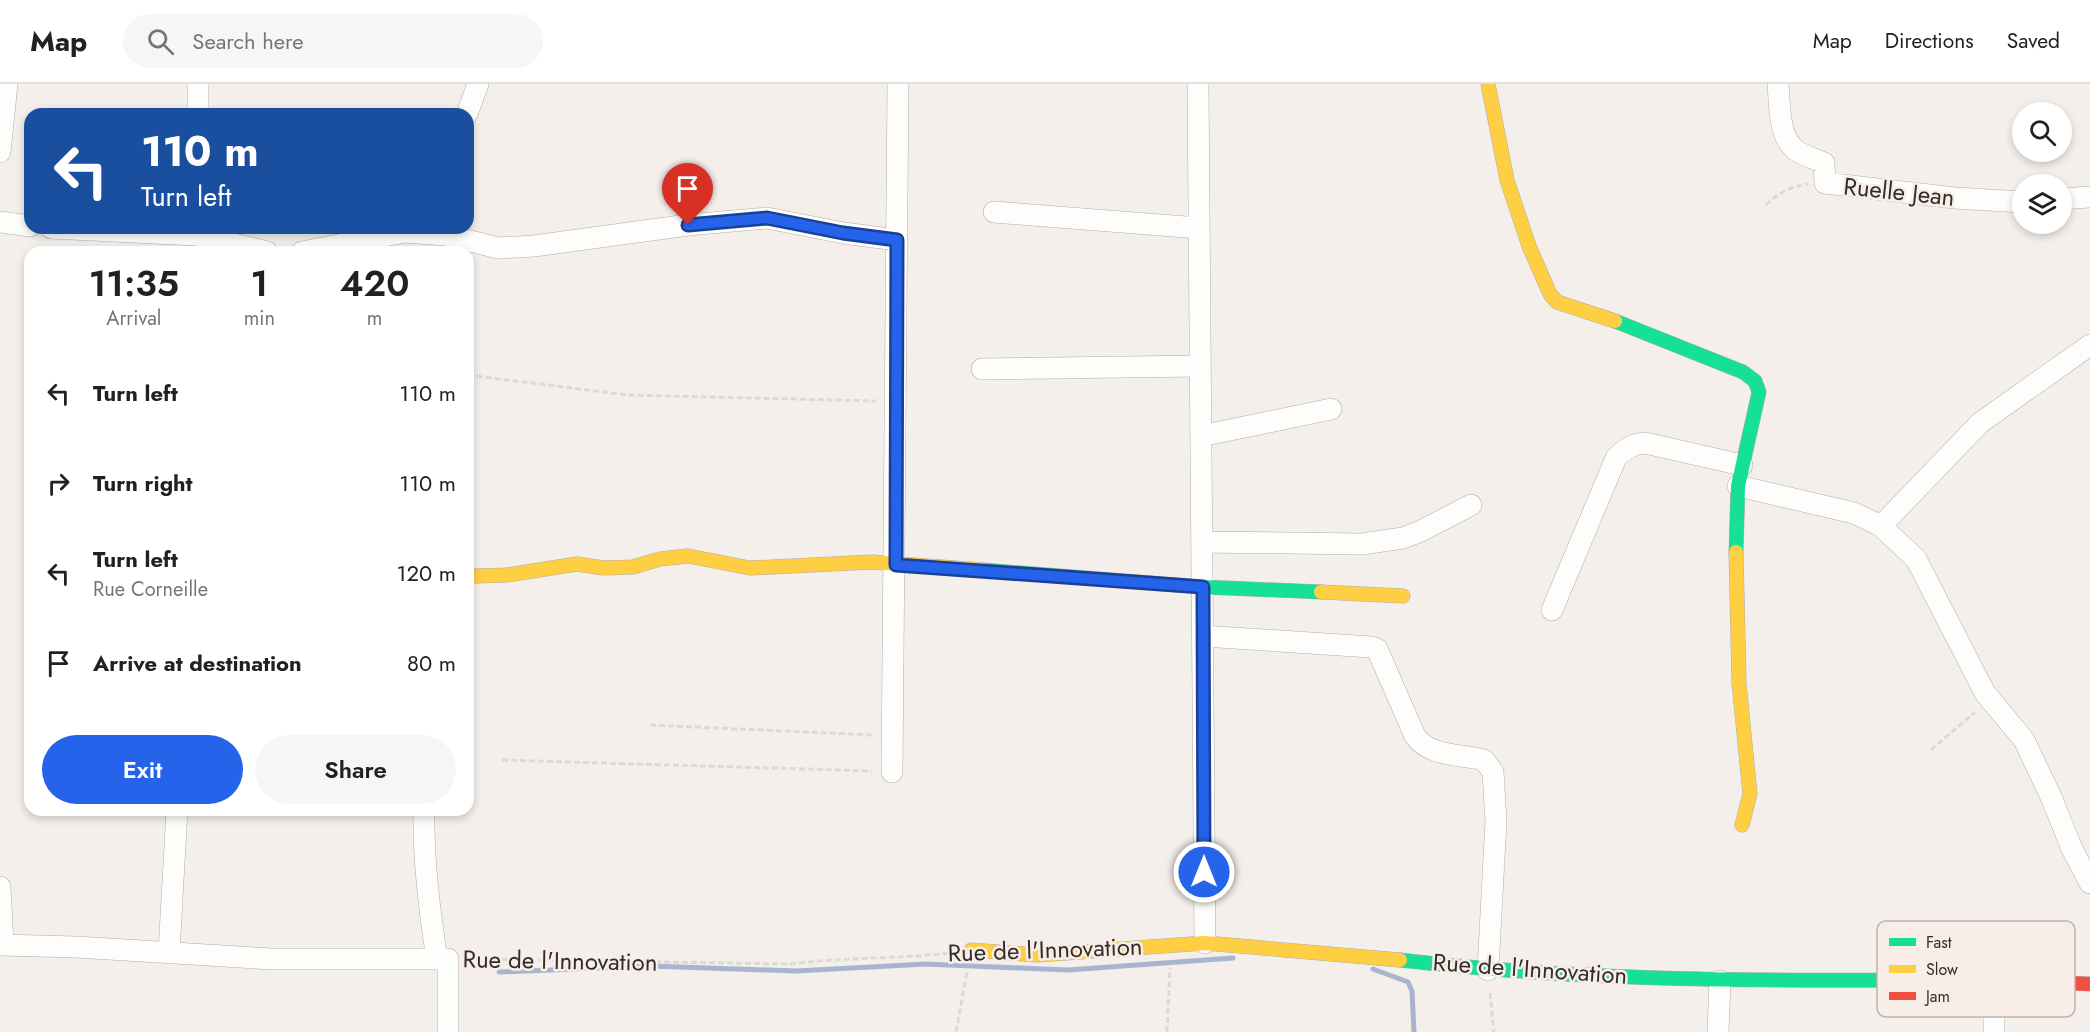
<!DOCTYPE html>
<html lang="en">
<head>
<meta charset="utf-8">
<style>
  :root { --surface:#fff; --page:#f6f6f6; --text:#202124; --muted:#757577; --line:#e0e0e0; --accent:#2563eb }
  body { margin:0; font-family:Jost,sans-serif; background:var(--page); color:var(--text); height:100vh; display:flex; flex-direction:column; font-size:22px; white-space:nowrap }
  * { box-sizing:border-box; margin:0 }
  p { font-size:20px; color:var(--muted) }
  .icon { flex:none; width:33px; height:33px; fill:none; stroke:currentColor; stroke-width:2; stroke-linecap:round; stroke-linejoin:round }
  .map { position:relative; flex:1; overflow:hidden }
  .drawer { position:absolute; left:24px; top:162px; width:450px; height:570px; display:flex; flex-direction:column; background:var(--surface); border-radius:18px; box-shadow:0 3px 9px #0003 }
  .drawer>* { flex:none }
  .top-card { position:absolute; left:24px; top:24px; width:450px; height:126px; border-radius:18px; box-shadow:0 3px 9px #0003; background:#1a4fa0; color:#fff; overflow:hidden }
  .controls { position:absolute; left:2012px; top:18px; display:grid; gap:12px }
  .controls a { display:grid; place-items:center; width:60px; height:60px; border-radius:50%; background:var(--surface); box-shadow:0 3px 9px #0003; font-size:30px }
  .pin { position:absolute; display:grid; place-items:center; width:51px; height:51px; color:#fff; margin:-62px -26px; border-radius:50% 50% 50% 0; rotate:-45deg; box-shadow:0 0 6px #0007 }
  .pin .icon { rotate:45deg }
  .me { position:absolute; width:66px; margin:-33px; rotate:0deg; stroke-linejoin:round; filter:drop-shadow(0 0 4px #0008) }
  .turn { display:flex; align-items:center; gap:21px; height:126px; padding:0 18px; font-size:27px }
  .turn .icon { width:78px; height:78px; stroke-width:2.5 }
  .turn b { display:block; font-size:42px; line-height:51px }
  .eta { display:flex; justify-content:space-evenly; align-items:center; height:102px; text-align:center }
  .eta b { font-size:36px; font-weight:600; line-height:42px }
  .action { display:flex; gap:12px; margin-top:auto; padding:12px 18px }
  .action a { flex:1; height:69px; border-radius:36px; background:var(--accent); color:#fff; font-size:24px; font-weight:600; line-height:69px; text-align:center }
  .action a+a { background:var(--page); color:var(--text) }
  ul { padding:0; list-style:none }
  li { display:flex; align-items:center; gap:18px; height:90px; padding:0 18px }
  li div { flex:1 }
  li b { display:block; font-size:22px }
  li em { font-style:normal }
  header { display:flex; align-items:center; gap:36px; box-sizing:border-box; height:84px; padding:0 30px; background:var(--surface); border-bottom:2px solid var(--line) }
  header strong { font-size:28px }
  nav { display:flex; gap:33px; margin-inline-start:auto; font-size:21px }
  .search { width:420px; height:54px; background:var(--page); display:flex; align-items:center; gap:15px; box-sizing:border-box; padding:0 21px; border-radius:33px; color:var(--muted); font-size:22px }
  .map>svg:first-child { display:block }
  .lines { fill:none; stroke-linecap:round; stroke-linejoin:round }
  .stream { stroke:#a8b5cf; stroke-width:5 }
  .street-casing { stroke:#b1aeab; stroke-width:22 }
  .fast-casing { stroke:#b1aeab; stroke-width:15 }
  .slow-casing { stroke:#b1aeab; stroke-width:15 }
  .jam-casing { stroke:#b1aeab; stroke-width:15 }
  .path { stroke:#dbdad9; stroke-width:3; stroke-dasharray:6 3; stroke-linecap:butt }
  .street { stroke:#fdfdfc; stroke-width:21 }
  .fast { stroke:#16e098; stroke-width:14 }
  .slow { stroke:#ffcf43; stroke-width:14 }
  .jam { stroke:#f24e42; stroke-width:14 }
  .route-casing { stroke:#184099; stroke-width:15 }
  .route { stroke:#2563eb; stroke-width:10 }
  .labels { text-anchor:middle; stroke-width:5; stroke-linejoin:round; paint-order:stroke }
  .street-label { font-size:24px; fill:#312d2b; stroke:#f8eee7 }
  .key { fill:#f8eee7; stroke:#bcb4af; stroke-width:1.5 }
  .key-label { font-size:16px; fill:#312d2b }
</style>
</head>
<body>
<header>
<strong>Map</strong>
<div class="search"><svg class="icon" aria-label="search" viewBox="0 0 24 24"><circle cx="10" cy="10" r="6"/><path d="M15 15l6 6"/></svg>Search here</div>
<nav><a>Map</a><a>Directions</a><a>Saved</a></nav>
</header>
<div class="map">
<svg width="2090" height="948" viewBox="0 0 2090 948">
  <rect width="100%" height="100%" fill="#f4efeb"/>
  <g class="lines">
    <path class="stream" d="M1373,885L1408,898L1412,907L1414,948
      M499,888L650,882L796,887L926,880L1068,886L1233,874"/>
    <g class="street-casing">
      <path id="street" d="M1198,0L1205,859
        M1778,0C1780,21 1778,54 1797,67C1805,72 1815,75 1824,79L1825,99L1955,114L2022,118
        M198,30V0
        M467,30L478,0
        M0,68L7,0
        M2061,115L2090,113
        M994,128L1199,144
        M0,138L30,142
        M51,144L196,151L267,168
        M302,168L405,148L446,151L498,164L534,162L688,141L767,134L843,149L897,156
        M982,285L1200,282
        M1201,352L1331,325
        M1738,402L1854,429L1881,442L1916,475L1985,609L2024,656L2052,715L2072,765L2090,799
        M1881,442L1980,339L2090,261
        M1202,458L1362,460L1403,454L1421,447L1471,421
        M1552,526L1616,374C1625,365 1632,360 1645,359L1742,381
        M1203,552L1371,563L1377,565L1415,652C1430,673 1460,670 1484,676L1493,688L1496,737L1488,886
        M892,688L898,0
        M424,726C423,776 429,825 437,875
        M0,803L3,861
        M0,861L76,863L271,875H448V948
        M169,868L177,726
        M1994,896V948
        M1718,948L1720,897"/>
    </g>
    <g class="fast-casing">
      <path id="fast" d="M1615,237L1743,288L1755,297L1759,308L1738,402L1736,468
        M983,486L1203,503L1321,508
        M1400,876C1563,895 1727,897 1891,896"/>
    </g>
    <g class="slow-casing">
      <path id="slow" d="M1488,0L1507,96L1529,162L1550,210L1557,218L1615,237
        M1736,468L1739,599L1750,710L1742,741
        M468,490L475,492L507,491L577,480L604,484L633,483L660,475L688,472L750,484L872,478L983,486
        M1321,508L1403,512
        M971,866L1038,871L1205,859L1400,876"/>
    </g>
    <g class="jam-casing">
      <path id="jam" d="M1891,896H1994L2090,900"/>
    </g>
    <path class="path" d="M1766,121C1778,109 1791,102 1808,100
      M468,291L627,311L876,317
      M650,641L873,651
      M1931,666L1975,628
      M502,676L872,687
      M466,875L791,880C844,873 897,875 950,869
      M1490,909L1494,948
      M956,948L967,888
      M1167,948L1170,884"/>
    <use href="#street" class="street"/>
    <use href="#fast" class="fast"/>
    <use href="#slow" class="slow"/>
    <use href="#jam" class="jam"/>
  </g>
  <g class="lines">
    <g class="route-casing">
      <path id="route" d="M688,141L767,134L843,149L897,156L896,481L1203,503L1204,788"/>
    </g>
    <use href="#route" class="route"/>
  </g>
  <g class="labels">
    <g class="street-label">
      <text transform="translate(1899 108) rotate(6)" y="8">Ruelle Jean</text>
      <text transform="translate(1045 866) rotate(-2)" y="8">Rue de l'Innovation</text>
      <text transform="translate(560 877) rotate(1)" y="8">Rue de l'Innovation</text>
      <text transform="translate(1530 885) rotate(4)" y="8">Rue de l'Innovation</text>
    </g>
  </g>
  <rect x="1877" y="837" width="198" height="96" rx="9" class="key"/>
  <rect x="1889" y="854" width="27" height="8" fill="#16e098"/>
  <rect x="1889" y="881" width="27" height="8" fill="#ffcf43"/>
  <rect x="1889" y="908" width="27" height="8" fill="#f24e42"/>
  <g class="key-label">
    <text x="1926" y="864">Fast</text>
    <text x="1926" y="891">Slow</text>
    <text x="1926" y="918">Jam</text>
  </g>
</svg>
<div class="controls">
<a><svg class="icon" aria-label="search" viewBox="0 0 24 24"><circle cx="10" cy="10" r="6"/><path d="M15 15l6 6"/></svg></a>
<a><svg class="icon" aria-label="layers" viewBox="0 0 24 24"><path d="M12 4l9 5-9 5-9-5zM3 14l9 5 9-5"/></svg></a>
</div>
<div class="pin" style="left:688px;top:141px;background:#d93025"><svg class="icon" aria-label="arrive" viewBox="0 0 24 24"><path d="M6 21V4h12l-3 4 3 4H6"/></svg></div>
<svg class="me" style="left:1204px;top:788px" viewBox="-20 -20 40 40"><circle r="17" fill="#2563eb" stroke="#fff" stroke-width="3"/><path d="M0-11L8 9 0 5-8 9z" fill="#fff"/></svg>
<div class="top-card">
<div class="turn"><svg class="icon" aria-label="left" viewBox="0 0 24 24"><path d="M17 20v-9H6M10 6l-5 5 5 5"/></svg><div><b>110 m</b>Turn left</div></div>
</div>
<section class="drawer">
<div class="eta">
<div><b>11:35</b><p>Arrival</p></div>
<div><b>1</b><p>min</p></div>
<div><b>420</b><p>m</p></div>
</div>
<ul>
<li><svg class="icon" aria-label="left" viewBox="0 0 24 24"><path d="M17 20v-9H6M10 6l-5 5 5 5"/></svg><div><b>Turn left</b></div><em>110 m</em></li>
<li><svg class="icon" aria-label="right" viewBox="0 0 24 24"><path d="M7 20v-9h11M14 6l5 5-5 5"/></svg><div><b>Turn right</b></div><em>110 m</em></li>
<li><svg class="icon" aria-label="left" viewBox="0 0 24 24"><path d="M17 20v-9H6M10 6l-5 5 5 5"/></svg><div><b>Turn left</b><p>Rue Corneille</p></div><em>120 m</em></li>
<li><svg class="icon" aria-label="arrive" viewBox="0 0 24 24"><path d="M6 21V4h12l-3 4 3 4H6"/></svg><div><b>Arrive at destination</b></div><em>80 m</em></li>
</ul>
<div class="action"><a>Exit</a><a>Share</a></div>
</section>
</div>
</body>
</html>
